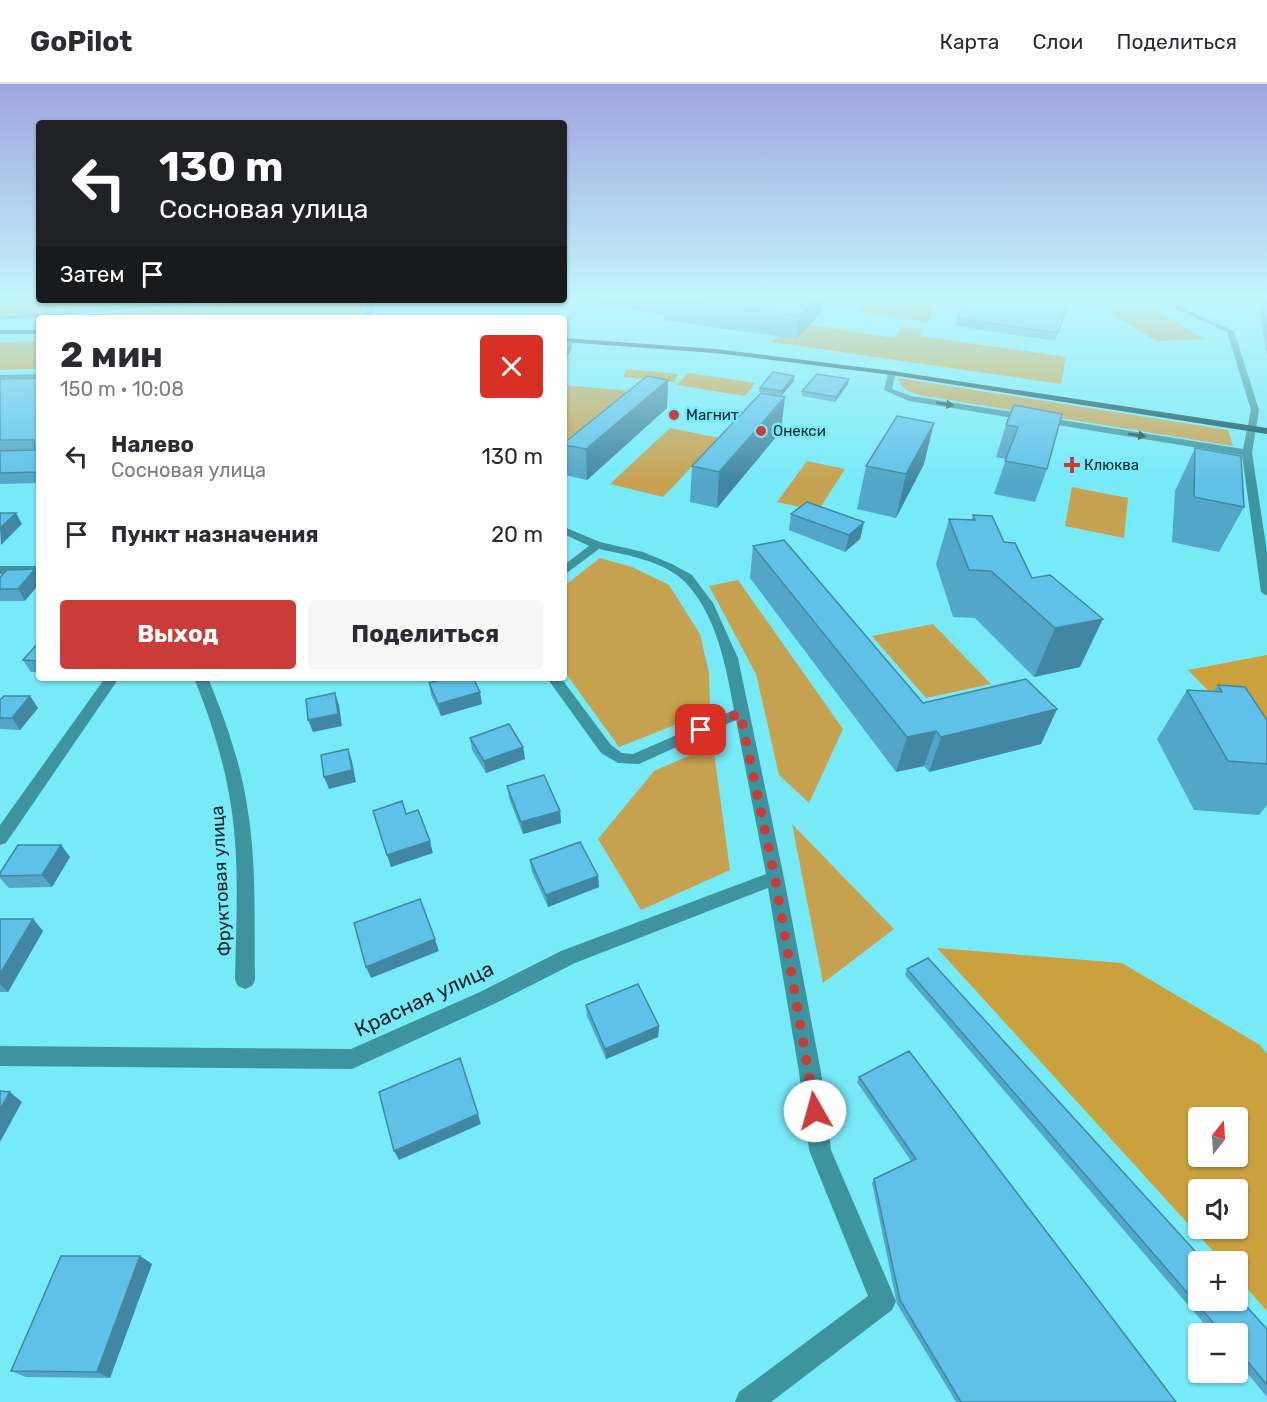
<!DOCTYPE html>
<html lang="ru">
<head>
<meta charset="utf-8">
<style>
  :root { --surface:#fff; --page:#f7f7f7; --text:#2b2b33; --muted:#7c7c81; --line:#e1e1e2; --accent:#ca3c39 }
  body { margin:0; font-family:Rubik,sans-serif; background:var(--page); color:var(--text); height:100vh; display:flex; flex-direction:column; font-size:22px; white-space:nowrap }
  * { box-sizing:border-box; margin:0 }
  p { font-size:20px; color:var(--muted) }
  .icon { flex:none; width:33px; height:33px; fill:none; stroke:currentColor; stroke-width:2; stroke-linecap:round; stroke-linejoin:round }
  .map { position:relative; flex:1; overflow:hidden }
  .details { position:absolute; left:36px; top:231px; width:531px; height:366px; display:flex; flex-direction:column; background:var(--surface); border-radius:6px; box-shadow:0 2px 4px #0004 }
  .details>* { flex:none }
  .hud { position:absolute; left:36px; top:36px; width:531px; height:183px; border-radius:6px; box-shadow:0 2px 4px #0004; background:#202124; color:#fff; overflow:hidden }
  .needle { width:39px; rotate:17deg }
  .fabs { position:absolute; left:1188px; top:1023px; display:grid; gap:12px }
  .fabs a { display:grid; place-items:center; width:60px; height:60px; border-radius:6px; background:var(--surface); box-shadow:0 2px 4px #0004; font-size:30px }
  .pin { position:absolute; display:grid; place-items:center; width:51px; height:51px; color:#fff; margin:-26px; border-radius:12px; box-shadow:0 3px 9px #0006 }
  .me { position:absolute; width:66px; margin:-33px; rotate:353deg; stroke-linejoin:round; filter:drop-shadow(0 0 4px #0008) }
  .turn { display:flex; align-items:center; gap:21px; height:126px; padding:0 24px; font-size:27px }
  .turn .icon { width:78px; height:78px; stroke-width:2.5 }
  .turn b { display:block; font-size:42px; line-height:51px }
  .then { display:flex; align-items:center; height:57px; padding:0 24px; background:#0003; gap:12px; font-size:22px }
  .round { display:grid; place-items:center; flex:none; width:63px; height:63px; border-radius:6px; background:var(--page) }
  .headline { display:flex; align-items:center; justify-content:space-between; height:102px; padding:0 24px }
  h1 { font-size:36px; font-weight:700; line-height:45px }
  .cta { display:flex; gap:12px; margin-top:auto; padding:12px 24px }
  .cta a { flex:1; height:69px; border-radius:6px; background:var(--accent); color:#fff; font-size:24px; font-weight:700; line-height:69px; text-align:center }
  .cta a+a { background:var(--page); color:var(--text) }
  ul { padding:0; list-style:none }
  li { display:flex; align-items:center; gap:18px; height:78px; padding:0 24px }
  li div { flex:1 }
  li b { display:block; font-size:22px }
  li em { font-style:normal }
  header { display:flex; align-items:center; gap:36px; box-sizing:border-box; height:84px; padding:0 30px; background:var(--surface); border-bottom:2px solid var(--line) }
  header strong { font-size:28px }
  nav { display:flex; gap:33px; margin-inline-start:auto; font-size:21px }
  .map>svg:first-child { display:block }
  .green { fill:#c6a250 }
  .forest { fill:#caa13d; fill-rule:evenodd }
  .lines { fill:none; stroke-linecap:round; stroke-linejoin:round }
  .minor { fill:#3e949e; fill-rule:evenodd }
  .primary { fill:#0b4f56; fill-rule:evenodd }
  .wall { fill:#52a6c7 }
  .shaded-wall { fill:#4287a2 }
  .building { fill:#5fc1e7; stroke:#4287a2; stroke-width:1.5 }
  .oneway { fill:#164b51 }
  .route { stroke:#ca3c39; stroke-width:10; stroke-dasharray:0 18 }
  .poi-dot { fill:#ca3c39; stroke:#77eaf8; stroke-width:2 }
  .labels { text-anchor:middle; stroke-width:5; stroke-linejoin:round; paint-order:stroke }
  .far-poi-label { font-size:15px; fill:#002327; stroke:#77eaf8; text-anchor:start }
  .street-label { font-size:18px; fill:#002327; stroke:#77eaf8 }
  .near-street-label { font-size:21px; fill:#002327; stroke:#77eaf8 }
</style>
</head>
<body>
<header>
<strong>GoPilot</strong>
<nav><a>Карта</a><a>Слои</a><a>Поделиться</a></nav>
</header>
<div class="map">
<svg width="1267" height="1318" viewBox="0 0 1267 1318">
  <rect width="100%" height="100%" fill="#77eaf8"/>
  <path class="green" d="M268,216H366L360,234H45Z
    M1154,226L1205,255L1156,257L1109,228Z
    M898,294L1228,346L1233,362L925,312C912,309 902,308 898,294Z
    M564,301L644,308L564,381Z
    M670,344L719,354L663,413L610,400Z
    M807,377L845,385L818,427L777,418Z
    M1072,403L1128,414L1124,454L1065,442Z
    M600,474L632,483L669,501L700,550L709,589L710,627L619,663L564,587V502Z
    M738,496L843,645L809,719L779,691L756,590L709,502Z
    M933,540L991,600L926,614L872,552Z
    M713,661L730,786L641,826L598,755L654,687Z
    M792,740L894,845L823,899Z"/>
  <path class="forest" d="M0,214H35L34,216H181L0,231Z
    M871,214H951L965,222L934,223L927,238L858,228Z
    M793,238L894,254L902,243L922,245L919,252L1066,273L1061,300L772,258L779,252L796,255L804,247L787,244Z
    M39,257V285L0,286V258Z
    M627,285L678,290L674,298L623,293Z
    M689,289L755,299L745,312L676,301Z
    M1267,571V648L1218,617L1188,586Z
    M937,864L1122,879L1260,961L1267,970V1227L1238,1194V1178L1222,1177ZM1198,1034H1238V1072H1198ZM1198,1106H1238V1144H1198Z"/>
  <g class="lines">
    <path class="minor" d="M1151,214H1159L1234,247L1259,326L1252,369L1267,468V512L1261,508L1242,371L909,317L884,306L888,289L892,287L896,289L892,305L911,312L1243,365L1251,326L1227,248Z
      M204,216H233L0,236V232Z
      M369,216H375L371,234H363Z
      M39,290V294L0,295V291Z
      M564,443L600,458L643,468L672,480L692,491L713,519L738,574L784,794L821,988L831,1066L896,1217L892,1226L771,1318H735L739,1308L868,1212L809,1066L799,988L768,804L575,879L494,920L352,985L0,982V962L351,965L480,908L561,867L766,790L736,636L639,680L618,679L601,669L547,594H561L611,661L622,669L633,670L734,626C726,583 717,531 685,498C664,477 627,471 599,465L564,491V481L589,462L564,450Z
      M0,482H39V490H0Z
      M105,594H119L6,759L0,761V741Z
      M194,594H208C225,635 240,677 247,721C257,779 254,838 255,896L252,902L245,905L238,902L235,896C236,838 240,779 231,722C224,677 211,636 194,594Z"/>
    <path class="primary" d="M0,246H39V250H0Z
      M564,254L715,265L892,287L1267,344V350L892,291L715,269L564,258Z"/>
  </g>
  <path class="wall" d="M580,214H823L820,231L796,255L664,236V231L580,217Z
    M955,214H1071L1055,257L955,242L957,234L965,221Z
    M1184,214H1253L1252,217L1197,220Z
    M1263,214H1267V271L1259,223Z
    M39,294V399L0,400V295Z
    M849,295L848,300L835,318L802,312V307Z
    M668,296L667,324L587,396L565,391L564,359Z
    M794,297L781,312L759,308L760,304Z
    M1014,321L1047,385L1035,418L994,410L1006,375L996,373L1006,341Z
    M781,347L717,424L690,418L692,382Z
    M1195,364L1244,423L1219,468L1172,458L1175,407Z
    M924,380L896,434L857,425L866,382Z
    M791,430L864,438L860,455L845,468L789,446Z
    M973,431L1004,458L1032,494L1080,583L1034,593L975,534L953,533L936,480L949,435H972Z
    M753,462L923,619L1057,625L1041,660L929,688L924,682L896,688L750,494Z
    M7,486L25,517H0V493Z
    M39,558V588H31L23,576Z
    M429,599L482,620L441,632L431,611Z
    M1218,601L1267,636V721L1259,731L1194,726L1157,655L1187,606L1214,607Z
    M38,624L20,646L0,645V634Z
    M470,654L523,663L525,675L486,689L472,666Z
    M507,702L560,727L561,739L523,750L509,714Z
    M61,761L70,773L52,803L9,804L0,794V789Z
    M530,776L598,792L599,803L548,823L532,788Z
    M0,835H33L43,847L8,908H0Z
    M907,885L1267,1245V1313L1238,1278V1250H1213L905,891Z
    M586,921L659,942L658,953L606,975L587,932Z
    M859,993L1176,1318H956L897,1220L872,1099L874,1095L911,1077L857,998Z
    M140,1172L152,1180L110,1294L26,1293L11,1287Z"/>
  <path class="shaded-wall" d="M819,214H823L820,231L796,255L799,232Z
    M572,258V264L564,279V272Z
    M794,292V297L781,312L782,307Z
    M849,295L848,300L835,318L836,313Z
    M668,296L667,324L587,396L586,365Z
    M785,313L781,347L717,424L719,388Z
    M934,339L924,380L896,434L906,390Z
    M16,429L22,440L1,461L0,444Z
    M864,438L860,455L845,468L849,451Z
    M35,485L39,492V500L25,517L18,505Z
    M1103,535L1080,583L1034,593L1055,544Z
    M480,608L482,620L441,632L438,620Z
    M335,609L339,621L342,642L313,648L308,636Z
    M30,612L38,624L20,646L12,634Z
    M1057,625L1041,660L929,688L941,653Z
    M936,647L924,682L896,688L907,653Z
    M523,663L525,675L486,689L484,677Z
    M348,665L352,677L356,698L329,705L324,693Z
    M560,727L561,739L523,750L521,738Z
    M430,757L433,769L391,783L387,771Z
    M61,761L70,773L52,803L42,791Z
    M598,792L599,803L548,823L546,811Z
    M33,835L43,847L8,908L0,900V890Z
    M435,855L439,867L371,894L366,883Z
    M659,942L658,953L606,975L605,965Z
    M10,1008L22,1018L0,1058V1025Z
    M478,1030L481,1040L399,1076L394,1067Z
    M140,1172L152,1180L110,1294L97,1288Z"/>
  <path class="building" d="M667,214H819L799,232L665,215Z
    M967,214H1071L1058,249L957,234L969,215Z
    M564,257L572,258L564,272Z
    M773,288L794,292L782,307L760,304Z
    M817,290L849,295L836,313L802,307Z
    M647,292L668,296L586,365L564,361V359Z
    M39,294V388L0,389V367L35,366L34,356H0V295Z
    M761,309L785,313L719,388L692,382Z
    M1014,321L1062,330L1047,385L1005,377L1018,343L1006,341Z
    M897,332L934,339L906,390L866,382Z
    M1195,364L1241,372L1244,423L1194,413Z
    M807,418L864,438L849,451L791,430Z
    M0,429H16L0,444Z
    M973,431L992,432L1004,458L1015,459L1032,494L1050,491L1103,535L1055,544L991,487L969,486L949,435L975,436Z
    M784,456L923,619L1026,595L1057,625L941,653L936,647L907,653L753,462Z
    M35,485L18,505H0V493L7,486Z
    M39,558V577L23,576Z
    M447,594H473L480,608L438,620L429,599Z
    M1218,601L1245,603L1267,636V680L1228,677L1187,606L1222,608Z
    M335,609L338,630L308,636L306,615Z
    M4,612H30L12,634H0V616Z
    M509,640L523,663L484,677L470,654Z
    M348,665L352,686L324,693L321,671Z
    M544,691L560,727L521,738L507,702Z
    M402,717L406,730L418,726L430,757L387,771L373,727Z
    M580,758L598,792L546,811L530,776Z
    M18,761H61L42,791L0,792V789Z
    M420,815L435,855L366,883L354,839Z
    M0,835H33L0,890Z
    M928,874L1205,1178H1198V1216H1238V1213L1267,1245V1301L1238,1266V1250H1223L907,885Z
    M638,900L659,942L605,965L586,921Z
    M909,967L1176,1318H961L900,1216L874,1095L916,1075L859,993Z
    M460,974L478,1030L394,1067L379,1008Z
    M0,1007L10,1008L0,1025Z
    M61,1172H140L97,1288L11,1287Z"/>
  <defs><path id="oneway-solid" d="M-6-.8H1V-3.2L6.5 0L1 3.2V.8H-6Z" transform="scale(1.5)"/></defs>
  <g class="oneway">
    <use href="#oneway-solid" transform="translate(945 320) rotate(9)"/>
    <use href="#oneway-solid" transform="translate(1137 351) rotate(9)"/>
  </g>
  <linearGradient id="sky" x2="0" y2="1"><stop stop-color="#9fa4e0"/><stop offset="0.54" stop-color="#c2f6fc"/><stop offset="1" stop-color="#c2f6fc" stop-opacity="0"/></linearGradient>
  <rect width="1267" height="398" fill="url(#sky)"/>
  <g class="lines">
    <path class="route" d="M701,646L740,629L775,794L815,1027"/>
  </g>
  <g class="poi-dot">
    <circle cx="674" cy="331" r="6"/>
    <circle cx="761" cy="347" r="6"/>
    <path d="M1069 372h6v6h6v6h-6v6h-6v-6h-6v-6h6z"/>
  </g>
  <g class="labels">
    <g class="far-poi-label">
      <text x="686" y="336">Магнит</text>
      <text x="773" y="352">Онекси</text>
      <text x="1084" y="386">Клюква</text>
    </g>
    <g class="street-label">
      <text transform="translate(221 797) rotate(-93)" y="6">Фруктовая улица</text>
    </g>
    <g class="near-street-label">
      <text transform="translate(424 915) rotate(-25)" y="7">Красная улица</text>
    </g>
  </g>
</svg>
<div class="fabs">
<a><svg class="needle" viewBox="-14 -14 28 28"><path d="M0-13l5 13h-10z" fill="#e53935"/><path d="M0 13l5-13h-10z" fill="#7c7c81"/></svg></a>
<a><svg class="icon" aria-label="sound" viewBox="0 0 24 24"><path d="M4 9h4l5-4v14l-5-4H4zM17 9q2 3 0 6"/></svg></a>
<a>+</a>
<a>−</a>
</div>
<div class="pin" style="left:701px;top:646px;background:#d93025"><svg class="icon" aria-label="arrive" viewBox="0 0 24 24"><path d="M6 21V4h12l-3 4 3 4H6"/></svg></div>
<svg class="me" style="left:815px;top:1027px" viewBox="-20 -20 40 40"><circle r="19" fill="#fff"/><path d="M0-13L10 11 0 6-10 11z" fill="#ca3c39"/></svg>
<div class="hud">
<div class="turn"><svg class="icon" aria-label="left" viewBox="0 0 24 24"><path d="M17 20v-9H6M10 6l-5 5 5 5"/></svg><div><b>130 m</b>Сосновая улица</div></div>
<div class="then">Затем<svg class="icon" aria-label="arrive" viewBox="0 0 24 24"><path d="M6 21V4h12l-3 4 3 4H6"/></svg></div>
</div>
<section class="details">
<div class="headline"><div><h1>2 мин</h1><p>150 m · 10:08</p></div><a class="round" style="background:#d93025;color:#fff"><svg class="icon" aria-label="close" viewBox="0 0 24 24"><path d="M6 6l12 12M18 6L6 18"/></svg></a></div>
<ul>
<li><svg class="icon" aria-label="left" viewBox="0 0 24 24"><path d="M17 20v-9H6M10 6l-5 5 5 5"/></svg><div><b>Налево</b><p>Сосновая улица</p></div><em>130 m</em></li>
<li><svg class="icon" aria-label="arrive" viewBox="0 0 24 24"><path d="M6 21V4h12l-3 4 3 4H6"/></svg><div><b>Пункт назначения</b></div><em>20 m</em></li>
</ul>
<div class="cta"><a>Выход</a><a>Поделиться</a></div>
</section>
</div>
</body>
</html>
